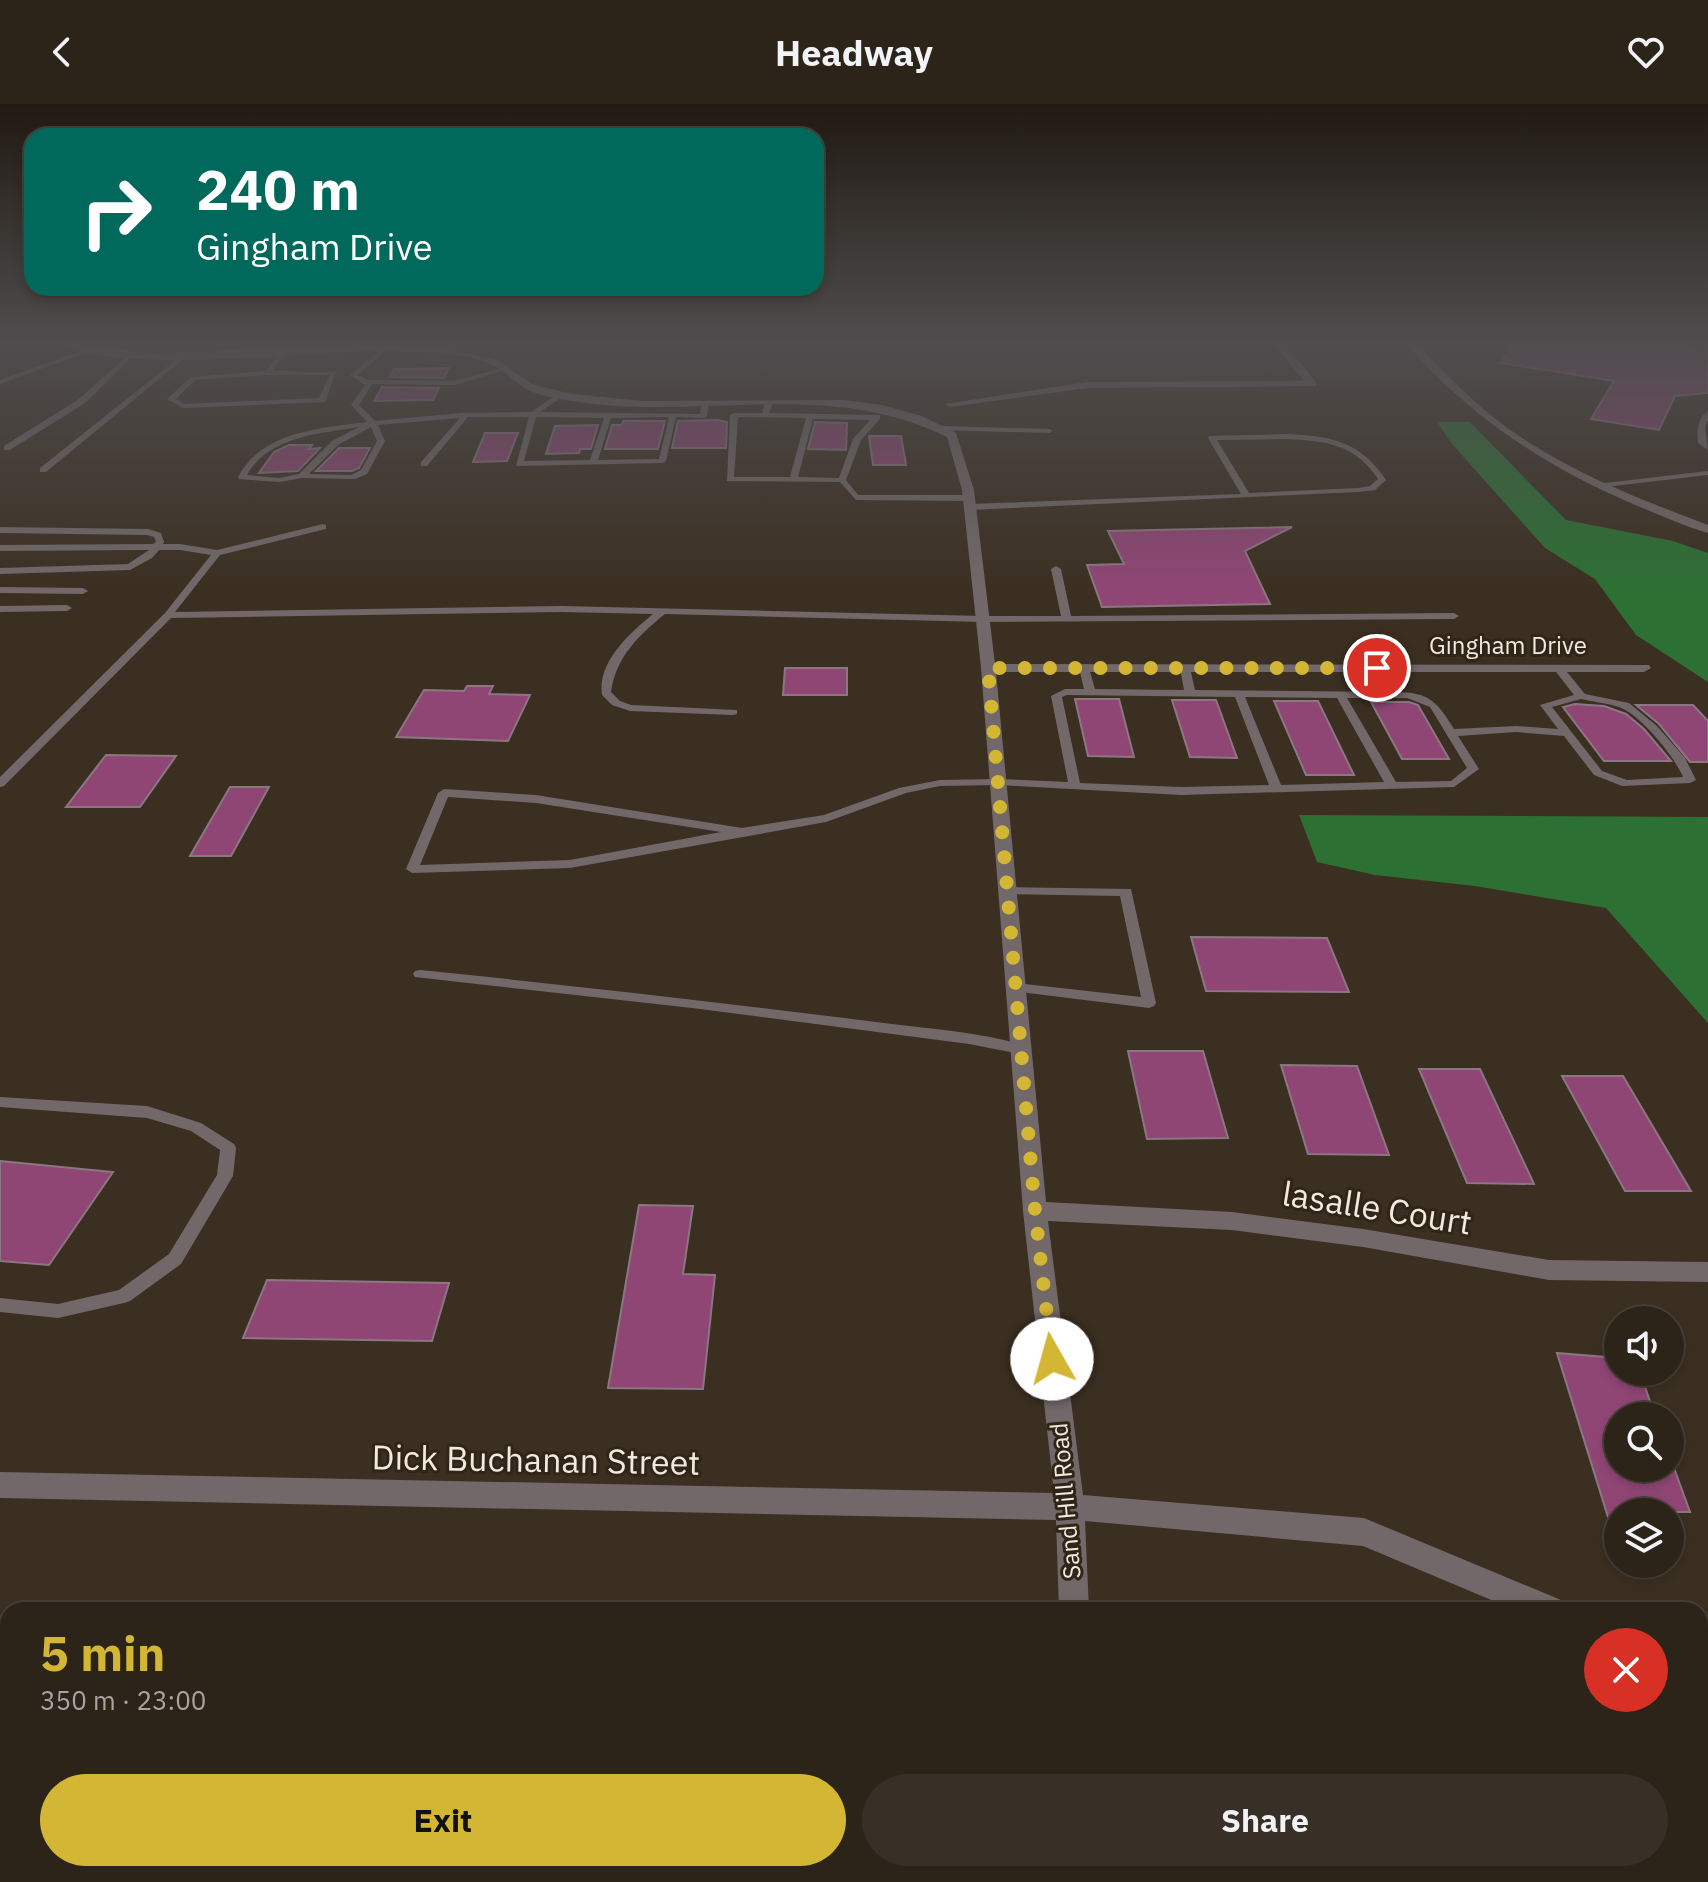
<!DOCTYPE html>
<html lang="en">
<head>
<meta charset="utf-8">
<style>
  :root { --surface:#2c2319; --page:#382f26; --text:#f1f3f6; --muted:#a6a4a2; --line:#484038; --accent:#d4b635 }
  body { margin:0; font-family:"IBM Plex Sans",sans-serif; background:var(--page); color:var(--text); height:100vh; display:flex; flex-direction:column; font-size:30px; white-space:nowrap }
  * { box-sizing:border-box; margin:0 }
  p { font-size:26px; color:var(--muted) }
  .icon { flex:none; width:44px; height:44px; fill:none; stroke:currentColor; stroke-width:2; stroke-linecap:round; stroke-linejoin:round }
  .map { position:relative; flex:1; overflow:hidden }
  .details { position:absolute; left:0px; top:1498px; width:1708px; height:280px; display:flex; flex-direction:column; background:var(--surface); border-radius:24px 24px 0 0; box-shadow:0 4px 12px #0003,0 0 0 2px var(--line) }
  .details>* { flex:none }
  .guide { position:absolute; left:24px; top:24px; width:800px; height:168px; border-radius:24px; box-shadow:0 4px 12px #0003,0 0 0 2px var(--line); background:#00695c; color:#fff; overflow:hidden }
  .tools { position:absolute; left:1604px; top:1202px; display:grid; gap:16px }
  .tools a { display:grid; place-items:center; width:80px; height:80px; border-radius:50%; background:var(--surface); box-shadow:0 4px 12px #0003,0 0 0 2px var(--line); font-size:40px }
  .pin { position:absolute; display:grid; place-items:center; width:68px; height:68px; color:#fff; margin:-34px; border:4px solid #fff; border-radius:50%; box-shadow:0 2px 8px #0007 }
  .me { position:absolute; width:88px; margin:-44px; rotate:353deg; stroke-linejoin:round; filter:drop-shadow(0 0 6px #0008) }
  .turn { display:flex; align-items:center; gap:28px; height:168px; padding:0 40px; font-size:36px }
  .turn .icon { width:104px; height:104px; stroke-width:2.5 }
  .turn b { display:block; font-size:56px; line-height:68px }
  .round { display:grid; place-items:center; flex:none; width:84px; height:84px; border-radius:42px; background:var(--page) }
  .summary { display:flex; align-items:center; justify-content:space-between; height:136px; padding:0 40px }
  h1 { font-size:48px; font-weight:700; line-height:60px; color:var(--accent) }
  .primary-button { display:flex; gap:16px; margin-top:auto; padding:16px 40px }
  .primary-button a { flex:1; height:92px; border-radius:48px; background:var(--accent); color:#111; font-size:32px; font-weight:700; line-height:92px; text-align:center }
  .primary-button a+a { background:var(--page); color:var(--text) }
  header { display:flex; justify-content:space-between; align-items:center; height:104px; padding:0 40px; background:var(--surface); font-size:36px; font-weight:700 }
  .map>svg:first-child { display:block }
  .forest { fill:#2c7033 }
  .building { fill:#904675; stroke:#8b7782; stroke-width:2 }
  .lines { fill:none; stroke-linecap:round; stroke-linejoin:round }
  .lane { fill:#726869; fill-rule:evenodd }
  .street { fill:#726869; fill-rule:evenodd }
  .route { stroke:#d4b635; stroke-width:14; stroke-dasharray:0 25.2 }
  .labels { text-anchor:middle; stroke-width:6; stroke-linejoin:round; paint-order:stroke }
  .far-street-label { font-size:24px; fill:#f2eae1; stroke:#312517 }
  .near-street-label { font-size:34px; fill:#f2eae1; stroke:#312517 }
</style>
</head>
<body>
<header><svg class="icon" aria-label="back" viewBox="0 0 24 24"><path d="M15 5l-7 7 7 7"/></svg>Headway<svg class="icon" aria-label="heart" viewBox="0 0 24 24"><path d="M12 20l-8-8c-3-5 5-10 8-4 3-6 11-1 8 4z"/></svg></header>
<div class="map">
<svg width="1708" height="1778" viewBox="0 0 1708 1778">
  <rect width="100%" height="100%" fill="#3b2f21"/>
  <path class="forest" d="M1437,318H1470L1566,416L1673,437L1708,449V578L1636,531L1595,475L1545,444L1452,340Z
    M1299,711L1708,713V919L1606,804L1475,782L1375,771L1317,758Z"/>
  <path class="building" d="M1516,238H1675L1698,249L1708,248V289L1675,292L1659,326L1591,315L1614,277L1500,259Z
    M449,264L444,274L389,273L394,265Z
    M382,283L439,284L433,296L374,297Z
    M717,316L727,318L726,344H672L678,317Z
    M623,317H665L658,345H605L612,321H622Z
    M815,318L847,319L846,346L808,345Z
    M598,321L591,345H580L579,349L546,350L555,322Z
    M485,329H518L507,357L473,358Z
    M869,332H901L906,361H873Z
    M289,341H312L309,345L320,344L298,367L259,369L274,348Z
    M339,344H370L359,364L352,367H316Z
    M1292,423L1245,447L1270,500L1102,503L1087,461L1124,460L1108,427Z
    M785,564H847V591H783Z
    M467,582H493L489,590L530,591L508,637L396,633L424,586L464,587Z
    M1075,595H1119L1134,653L1088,652Z
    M1172,596H1216L1237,654L1190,653Z
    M1274,597H1318L1354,671H1306Z
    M1371,598H1409L1418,601L1449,655H1402Z
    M1575,600L1604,602L1626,610L1644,625L1671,657H1604L1563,603Z
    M1636,601H1693L1708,617V658H1690L1659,620Z
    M106,651L176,652L140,703H66Z
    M230,683H269L231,752H190Z
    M1191,833L1327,834L1349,888L1206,887Z
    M1128,947H1203L1228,1034L1147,1035Z
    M1281,961L1357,962L1389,1051L1308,1050Z
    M1419,965H1480L1534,1080L1467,1079Z
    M1562,972H1623L1691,1087H1625Z
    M0,1057L113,1068L49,1161L0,1157Z
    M639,1101L693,1102L683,1170L715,1171L703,1285L608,1284Z
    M267,1176L449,1179L432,1237L243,1234Z
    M1557,1249L1618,1254V1268H1640L1655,1312H1618V1364H1674L1690,1408H1618V1425L1612,1426Z"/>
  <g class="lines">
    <path class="lane" d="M89,244L91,247L0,280V276Z
      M383,244L385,247L358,271L368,276L455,277L505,263L508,265L455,281L372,280L359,301L375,317L461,309L531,308L559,289L562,293L540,308L700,310L701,299L705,297L709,299L707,312L703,314L676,313L666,357L662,359L516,362L529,313H468L427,362H421V358L460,314L378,321L385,337L367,370L355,375L302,374L279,378L239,375L238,373C262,327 321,324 367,318L351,301L365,281L350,271ZM536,313L604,314L590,356L524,357ZM669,313L659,355L598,356L611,314ZM359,323L332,337L299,370L279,374L247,371C267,333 321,329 359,323ZM371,323L377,337L361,366L351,371L309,370L338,341Z
      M282,246L285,248L273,267L336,268L325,298L183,304L167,295L191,273L266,267ZM268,271H330L319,294L184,300L176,295L195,276Z
      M128,251L133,252L85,299L10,346H4V342L79,295Z
      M182,251L187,252L46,368H40V364Z
      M769,297L773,299L769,309L880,311V315L861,336L846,376L858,391H969L973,394L969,397L856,396L840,378L727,377L730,311L734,309H762L765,299ZM738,313L806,314L790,373H734ZM813,315L870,316L853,335L839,374L798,373Z
      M1708,307V316L1705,323L1708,346L1698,339C1697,327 1697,314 1708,307Z
      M941,322L1049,325L1053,327L1049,329L938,326V322Z
      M1287,330C1331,332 1360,337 1386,376L1375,386L1358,388L970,406L966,403L970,400L1241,390L1208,334L1209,332ZM1287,335C1326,337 1355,340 1378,375L1370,382L1358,384L1249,389L1217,336Z
      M1708,367V371L1605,383L1601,381L1605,379Z
      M323,420L326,421V425L220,451L175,508L562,502L983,512H1061L1051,465L1056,462L1061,465L1071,512L1454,509L1459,512L1454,515L983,518L665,510C638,532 616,553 611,588L620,597L631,601L737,606V610L733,611L630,607L612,601L602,591C597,558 630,529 653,510L562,508L171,514L4,682L0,683V673L165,509L211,451L180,446H159L152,454L130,466L0,470V464L128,460L149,446L0,447V441L153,440L156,438L154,433L147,431L0,429V423L148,425L161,429L164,438L163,440H180L217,446Z
      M0,483L83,484L88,487L83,490L0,489Z
      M0,502L67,501L72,504L67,507L0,508Z
      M1084,561L1089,564L1095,585L1184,586L1180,564L1185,561L1190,564L1195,586L1386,588L1372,564L1377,561L1381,562L1396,588C1430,588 1438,599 1454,625L1516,622L1558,625L1540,601L1574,591L1553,564L1558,561L1562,562L1585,590L1629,599L1657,622L1685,654L1696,676L1690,679L1622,682L1594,671L1564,632L1516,628L1458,632L1479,665L1454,683L1181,691L998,681L940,682L906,689L826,718L570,764L412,769L406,765L438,689L444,685L536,691L742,724L824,711L899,684L940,676L998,675L1068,678L1051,592L1065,585H1084L1079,564ZM1067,591L1235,593L1269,681L1181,683L1080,679L1062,593ZM1245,593L1337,594L1384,678L1281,681ZM1347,594H1407L1430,603L1467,664L1451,677L1396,678ZM1581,595C1593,598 1607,599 1619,603C1641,611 1674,652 1683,673L1627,676L1602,667L1552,603ZM448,693L536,699L721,728L570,756L420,761Z
      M1008,783L1131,785L1156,899L1154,902L1149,904L1011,887L1009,884L1016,879L1141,893L1120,792L1003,790L1002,787Z
      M420,866C578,882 735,900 892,920C916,923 1015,932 1028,945L1021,950L969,940L692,904L415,873L413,870L415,867Z
      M0,993L147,1002L201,1019L234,1040L236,1044L233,1072L181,1160L130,1197L124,1199L58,1214L0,1208V1194L58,1200L119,1186L169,1150L217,1071L220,1046L191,1027L147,1014L0,1003Z"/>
    <path class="street" d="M58,238L152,249L364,241L445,245L497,256L534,281L572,290L643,297L843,296L882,301L922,312L956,329L974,386L995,560L1649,561L1651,564L1644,568H996L1046,1098L1232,1108L1363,1125L1549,1156L1708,1158V1178L1549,1176L1363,1143L1232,1126L1048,1117L1083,1391L1364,1414L1561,1496L1565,1506H1515L1363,1442L1085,1417L1089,1506H1059L1056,1416L0,1394V1368L1054,1389L1023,1107L981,564L962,386L947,333C827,273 698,318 572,297C555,294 533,291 520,281C510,274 502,265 491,260C460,247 421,248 389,247C310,245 121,274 58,238Z
      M1273,238H1283L1316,278V282L1087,284L950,303L945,300L1087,278L1304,277Z
      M1404,238H1415C1445,269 1474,300 1509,325C1570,368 1639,395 1708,421V429C1683,422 1658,410 1633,400C1544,362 1469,312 1404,238Z
      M1700,1572L1708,1576V1609L1700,1605Z
      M1066,1770H1100L1101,1778H1067Z"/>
  </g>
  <linearGradient id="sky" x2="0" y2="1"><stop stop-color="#201a12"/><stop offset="0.49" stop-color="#4f4d4e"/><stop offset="1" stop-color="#4f4d4e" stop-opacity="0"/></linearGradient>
  <rect width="1708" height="487" fill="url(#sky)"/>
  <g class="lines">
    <path class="route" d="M1052,1255L1035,1107L988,564H1377"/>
  </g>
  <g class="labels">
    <g class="far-street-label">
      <text x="1508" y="550">Gingham Drive</text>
      <text transform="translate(1066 1397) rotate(-95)" y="8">Sand Hill Road</text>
    </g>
    <g class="near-street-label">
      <text transform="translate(1377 1104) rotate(9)" y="12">lasalle Court</text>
      <text transform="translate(536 1356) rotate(1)" y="12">Dick Buchanan Street</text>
    </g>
  </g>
</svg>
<div class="tools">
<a><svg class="icon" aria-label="sound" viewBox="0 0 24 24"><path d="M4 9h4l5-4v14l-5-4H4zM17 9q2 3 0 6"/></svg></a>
<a><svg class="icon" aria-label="search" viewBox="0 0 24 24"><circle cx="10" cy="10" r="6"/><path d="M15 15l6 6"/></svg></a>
<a><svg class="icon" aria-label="layers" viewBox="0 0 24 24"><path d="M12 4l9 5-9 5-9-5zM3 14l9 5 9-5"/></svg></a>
</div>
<div class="pin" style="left:1377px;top:564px;background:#d93025"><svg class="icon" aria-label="arrive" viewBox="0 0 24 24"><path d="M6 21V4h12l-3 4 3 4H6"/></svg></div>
<svg class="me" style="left:1052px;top:1255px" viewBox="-20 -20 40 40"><circle r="19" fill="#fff"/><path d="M0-13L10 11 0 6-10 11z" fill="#d4b635"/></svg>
<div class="guide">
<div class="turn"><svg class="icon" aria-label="right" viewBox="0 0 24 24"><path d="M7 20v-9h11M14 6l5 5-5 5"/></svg><div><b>240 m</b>Gingham Drive</div></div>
</div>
<section class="details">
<div class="summary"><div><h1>5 min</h1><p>350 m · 23:00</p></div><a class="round" style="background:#d93025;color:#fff"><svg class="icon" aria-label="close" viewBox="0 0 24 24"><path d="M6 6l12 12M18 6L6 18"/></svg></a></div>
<div class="primary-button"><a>Exit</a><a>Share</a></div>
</section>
</div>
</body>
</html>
